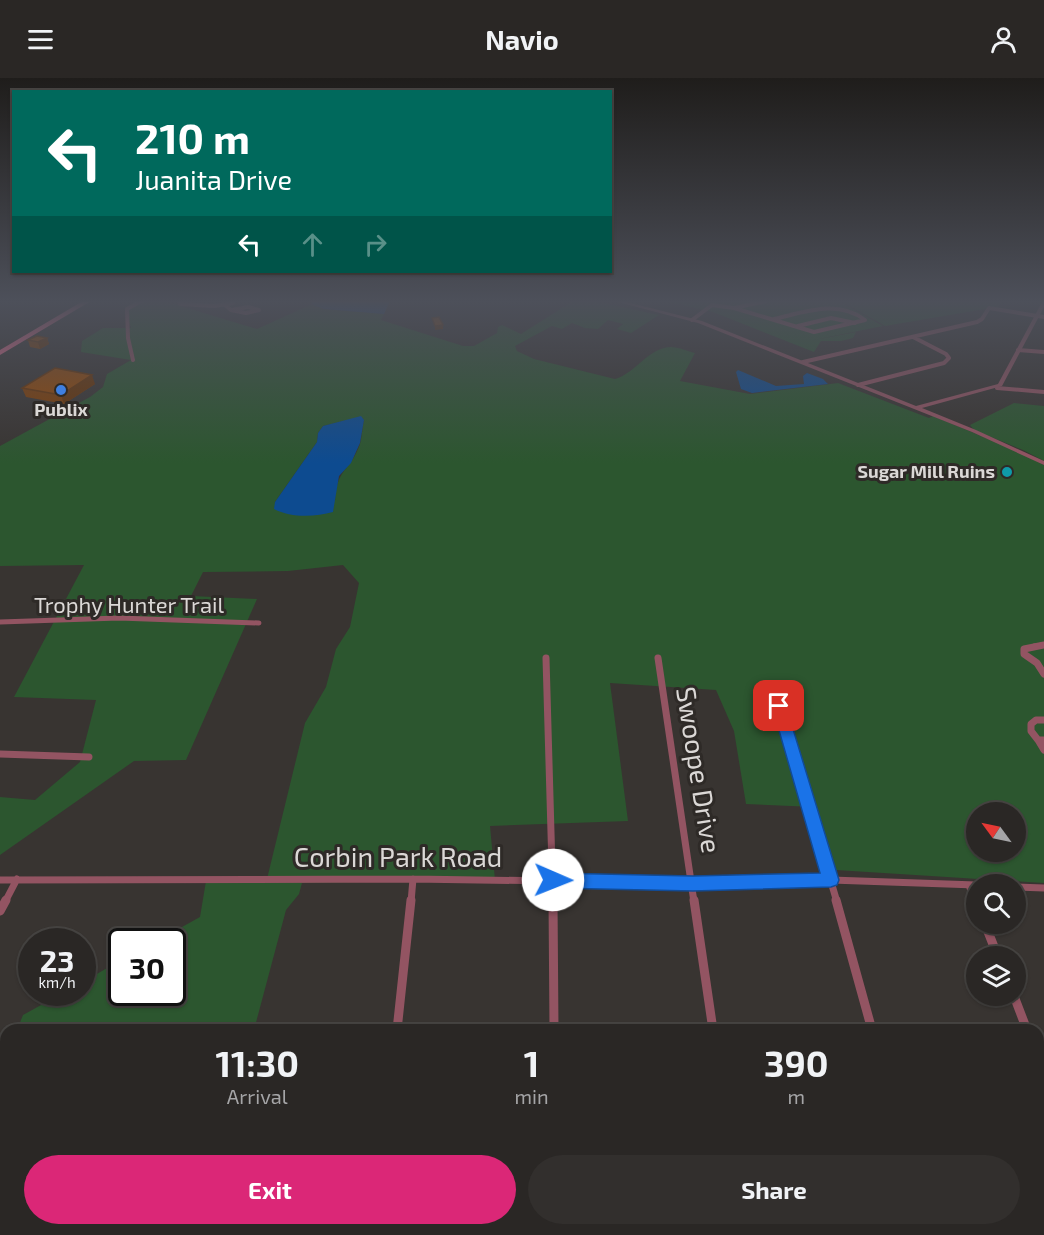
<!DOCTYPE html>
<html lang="en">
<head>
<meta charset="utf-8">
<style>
  :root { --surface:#2a2725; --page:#322f2d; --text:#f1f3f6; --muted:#a5a5a7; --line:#464442; --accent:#db2777 }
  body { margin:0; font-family:"Exo 2",sans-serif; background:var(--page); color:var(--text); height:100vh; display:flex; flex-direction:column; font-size:22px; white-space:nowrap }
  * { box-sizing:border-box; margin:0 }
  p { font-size:20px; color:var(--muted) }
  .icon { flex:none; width:33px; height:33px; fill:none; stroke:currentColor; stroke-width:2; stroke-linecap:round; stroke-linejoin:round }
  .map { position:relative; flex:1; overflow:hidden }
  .side { position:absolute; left:0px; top:946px; width:1044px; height:212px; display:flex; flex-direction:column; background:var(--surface); border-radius:18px 18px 0 0; box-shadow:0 2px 4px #0004,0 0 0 2px var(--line) }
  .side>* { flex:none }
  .banner { position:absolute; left:12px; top:12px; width:600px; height:183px; border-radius:0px; box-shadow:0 2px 4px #0004,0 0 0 2px var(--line); background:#00695c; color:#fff; overflow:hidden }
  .needle { width:39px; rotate:303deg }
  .controls { position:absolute; left:966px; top:724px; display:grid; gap:12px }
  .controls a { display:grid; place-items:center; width:60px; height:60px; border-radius:50%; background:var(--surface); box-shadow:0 2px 4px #0004,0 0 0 2px var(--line); font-size:30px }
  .speed { position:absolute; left:18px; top:850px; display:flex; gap:12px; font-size:30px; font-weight:700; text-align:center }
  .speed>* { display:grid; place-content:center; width:78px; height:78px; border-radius:50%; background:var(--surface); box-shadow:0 2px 4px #0004,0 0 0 2px var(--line); line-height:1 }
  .speed small { font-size:15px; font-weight:400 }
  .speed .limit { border:3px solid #111; border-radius:9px; background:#fff; color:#111 }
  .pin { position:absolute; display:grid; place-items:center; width:51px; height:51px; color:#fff; margin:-26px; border-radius:12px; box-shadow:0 3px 9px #0006 }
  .me { position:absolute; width:66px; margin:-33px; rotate:91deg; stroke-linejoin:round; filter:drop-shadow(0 0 4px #0008) }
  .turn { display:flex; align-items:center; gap:21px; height:126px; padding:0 24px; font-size:27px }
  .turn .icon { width:78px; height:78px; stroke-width:2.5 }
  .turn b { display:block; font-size:42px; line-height:51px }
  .lanes { display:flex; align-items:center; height:57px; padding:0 24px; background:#0003; justify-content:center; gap:30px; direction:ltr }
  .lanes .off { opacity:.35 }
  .eta { display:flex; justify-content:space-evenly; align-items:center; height:102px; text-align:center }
  .eta b { font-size:36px; font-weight:700; line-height:42px }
  .primary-button { display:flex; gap:12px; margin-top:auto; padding:12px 24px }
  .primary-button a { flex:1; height:69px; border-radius:36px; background:var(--accent); color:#fff; font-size:24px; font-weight:700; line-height:69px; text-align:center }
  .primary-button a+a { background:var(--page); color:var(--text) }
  header { display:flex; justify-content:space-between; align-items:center; height:78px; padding:0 24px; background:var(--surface); font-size:27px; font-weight:700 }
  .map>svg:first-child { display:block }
  .green { fill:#2c562f; fill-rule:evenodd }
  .water { fill:#0d4b90 }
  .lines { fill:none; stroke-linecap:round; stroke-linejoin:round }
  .minor-far3 { stroke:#935462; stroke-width:4 }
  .minor-far2 { stroke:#935462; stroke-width:5 }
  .minor-far1 { stroke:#935462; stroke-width:7 }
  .minor { stroke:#935462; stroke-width:9 }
  .tertiary { fill:#935462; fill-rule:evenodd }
  .primary { fill:#ec6c8e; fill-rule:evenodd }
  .wall { fill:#833d00 }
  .shaded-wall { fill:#6a3200 }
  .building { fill:#984700; stroke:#6a3200; stroke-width:1.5 }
  .route { fill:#1a73e8; stroke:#114b97; stroke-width:1.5 }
  .shop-dot { fill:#3f7fe0; stroke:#2e2a27; stroke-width:2 }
  .culture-dot { fill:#0f9aa8; stroke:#2e2a27; stroke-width:2 }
  .labels { text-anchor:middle; stroke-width:6; stroke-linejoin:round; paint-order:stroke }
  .far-poi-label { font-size:18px; font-weight:bold; fill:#dbd8d6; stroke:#2e2a27 }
  .street-label { font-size:22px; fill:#dbd8d6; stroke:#2e2a27 }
  .near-street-label { font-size:27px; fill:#dbd8d6; stroke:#2e2a27 }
</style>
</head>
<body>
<header><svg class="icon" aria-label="menu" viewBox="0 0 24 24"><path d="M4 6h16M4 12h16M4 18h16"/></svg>Navio<svg class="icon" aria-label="person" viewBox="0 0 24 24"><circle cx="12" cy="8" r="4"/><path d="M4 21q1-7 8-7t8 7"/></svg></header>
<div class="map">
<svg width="1044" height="1157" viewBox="0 0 1044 1157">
  <rect width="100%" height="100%" fill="#383431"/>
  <path class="green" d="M140,223H164L257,251L312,226L324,231L384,236L381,242L463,268H474L497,255L498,249L502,247L521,256L573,223H594L659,237L631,255L617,251L623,246L608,242L598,251L585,250L572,245L562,251L552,248L515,268L517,273L534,281L615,301C636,295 649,269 671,269C678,269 687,273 695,275L680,303L750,316L838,305L929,340L933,338L1015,372L1044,387V805L836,792L814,729L746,726L734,653L716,612L610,605L628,743L490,748L495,802L302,805L299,816L286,832L254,952H17L23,937L63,915H82L83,904L121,882L122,915H172V864H155L200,839L206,803L266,805L305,645L326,609L336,571L350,549L359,505L343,487L288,493L203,494L191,518L257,521L186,682L134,683L0,777V719L35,722L80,684L96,622L14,619L84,487L0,488V368L90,319L103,309L107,296L131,282L81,274L82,263L103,250H131L125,229ZM361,339L364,342C362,350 362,359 360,366C351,392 336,391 335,423L275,424L317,364L318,355L323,348ZM976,735H1016V774H976Z
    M665,223H839L883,248L809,263L856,254L853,260L841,263H821L814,274L713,234Z
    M841,223H1001L997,229L885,248Z
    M1014,325L1044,328V383L1023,372L974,352L970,347Z
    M6,979V1152H30L24,1157H0V993Z
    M216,1152H290V1157H214Z"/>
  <path class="water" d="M313,223H390L384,236L324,231L311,226Z
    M738,292L776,308L804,306L803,298L807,295L823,301L828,306L752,315L741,311L736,294Z
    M361,338L364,342L360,365L351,385L339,398L333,434C315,439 291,440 274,431L275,424L317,364L318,355L323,348Z"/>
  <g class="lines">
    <path class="minor-far3" d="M179,223L180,226L214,228L233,225L230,223
      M225,227L231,232
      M248,229L259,232L246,235L231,232Z
      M734,230L814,254L865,242C838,221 805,234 774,241
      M692,242L712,227L734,230L766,223
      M798,248L831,240L855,245
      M1018,272L1044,274
      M133,282L128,260L127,231L141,223
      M803,284L977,244L982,241L989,230L1044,239
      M858,307L944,285L949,280L946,276L913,259
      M997,310L1044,314"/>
    <path class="minor-far2" d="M0,544L119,540L259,545
      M1034,568L1044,567"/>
    <path class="minor-far1" d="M1044,567L1024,571V576L1037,585L1044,596
      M546,580L553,824
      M658,580L694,824
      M779,628L837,824
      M1038,662L1031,653V646L1036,642H1044
      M1044,662H1038L1044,672
      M0,676L89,679
      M0,802L413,801L693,805L831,802L976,807
      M969,807L975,824
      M1016,809L1044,810
      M5,824L17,801
      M411,824L413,801"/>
    <path class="minor" d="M553,822L554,952
      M694,822L713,952
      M836,822L872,952
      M975,822L976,826
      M0,833L6,822
      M985,846L998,879
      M1014,918L1027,952
      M397,952L411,822
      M1038,979L1044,994
      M375,1152V1157
      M555,1152V1157
      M741,1152L742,1157
      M925,1152L927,1157"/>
    <path class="tertiary" d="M614,223H623L702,243L916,328L998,306L1042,224L1044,223V229L1002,308L922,330L976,352L1044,383V387L972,354L698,245Z"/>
    <path class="primary" d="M83,223H91L0,277V272Z"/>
  </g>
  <path class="wall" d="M47,260L49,266L40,271L30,269L28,262Z
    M95,306L64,326L26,319L22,310Z"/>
  <path class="shaded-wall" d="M443,247V251L435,252V248Z
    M47,260L49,266L40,271L38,264Z
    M92,297L95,306L64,326L61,317Z"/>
  <path class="building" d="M439,239L443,247L435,248L432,240Z
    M37,258L47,260L38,264L28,262Z
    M55,290L92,297L61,317L22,310Z"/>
  <linearGradient id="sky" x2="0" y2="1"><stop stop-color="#1f1d1b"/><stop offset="0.58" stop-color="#4d505a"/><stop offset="1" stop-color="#4d505a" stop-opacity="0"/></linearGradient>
  <rect width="1044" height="385" fill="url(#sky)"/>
  <path class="route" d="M779,623L786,628L839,802L837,807L831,809L693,813L553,810L547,808L544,802L547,797L553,795L693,798L820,795L772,628Z"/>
  <circle class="shop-dot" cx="61" cy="312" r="6"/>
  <circle class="culture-dot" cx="1007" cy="394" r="6"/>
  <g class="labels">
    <g class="far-poi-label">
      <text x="61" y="338">Publix</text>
      <text x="995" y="400" text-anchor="end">Sugar Mill Ruins</text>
    </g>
    <g class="street-label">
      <text x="129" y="535">Trophy Hunter Trail</text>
    </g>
    <g class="near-street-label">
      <text transform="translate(698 692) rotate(81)" y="9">Swoope Drive</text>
      <text x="398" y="789">Corbin Park Road</text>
    </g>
  </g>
</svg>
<div class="controls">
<a><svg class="needle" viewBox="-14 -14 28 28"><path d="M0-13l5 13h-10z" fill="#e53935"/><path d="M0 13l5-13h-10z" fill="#a5a5a7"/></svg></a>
<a><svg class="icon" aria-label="search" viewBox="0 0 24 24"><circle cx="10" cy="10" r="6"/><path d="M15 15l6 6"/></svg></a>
<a><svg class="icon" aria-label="layers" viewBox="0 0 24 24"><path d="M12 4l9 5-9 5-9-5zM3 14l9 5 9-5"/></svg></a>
</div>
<div class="speed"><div>23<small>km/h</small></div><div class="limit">30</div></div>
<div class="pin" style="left:779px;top:628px;background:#d93025"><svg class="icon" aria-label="arrive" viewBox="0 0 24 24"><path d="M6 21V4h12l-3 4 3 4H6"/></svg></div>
<svg class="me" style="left:553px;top:802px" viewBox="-20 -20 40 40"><circle r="19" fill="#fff"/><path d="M0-13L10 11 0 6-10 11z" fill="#1a73e8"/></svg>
<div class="banner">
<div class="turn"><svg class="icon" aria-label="left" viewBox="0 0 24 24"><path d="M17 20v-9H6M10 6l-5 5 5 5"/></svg><div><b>210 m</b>Juanita Drive</div></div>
<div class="lanes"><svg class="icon" aria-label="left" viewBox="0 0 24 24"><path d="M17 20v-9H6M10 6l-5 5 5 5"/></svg><svg class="icon off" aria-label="ahead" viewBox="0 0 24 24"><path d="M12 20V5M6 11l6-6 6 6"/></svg><svg class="icon off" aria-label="right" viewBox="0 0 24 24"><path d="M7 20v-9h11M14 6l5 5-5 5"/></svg></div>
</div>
<section class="side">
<div class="eta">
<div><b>11:30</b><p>Arrival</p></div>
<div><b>1</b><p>min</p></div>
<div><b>390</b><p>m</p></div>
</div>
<div class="primary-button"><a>Exit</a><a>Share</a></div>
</section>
</div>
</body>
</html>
